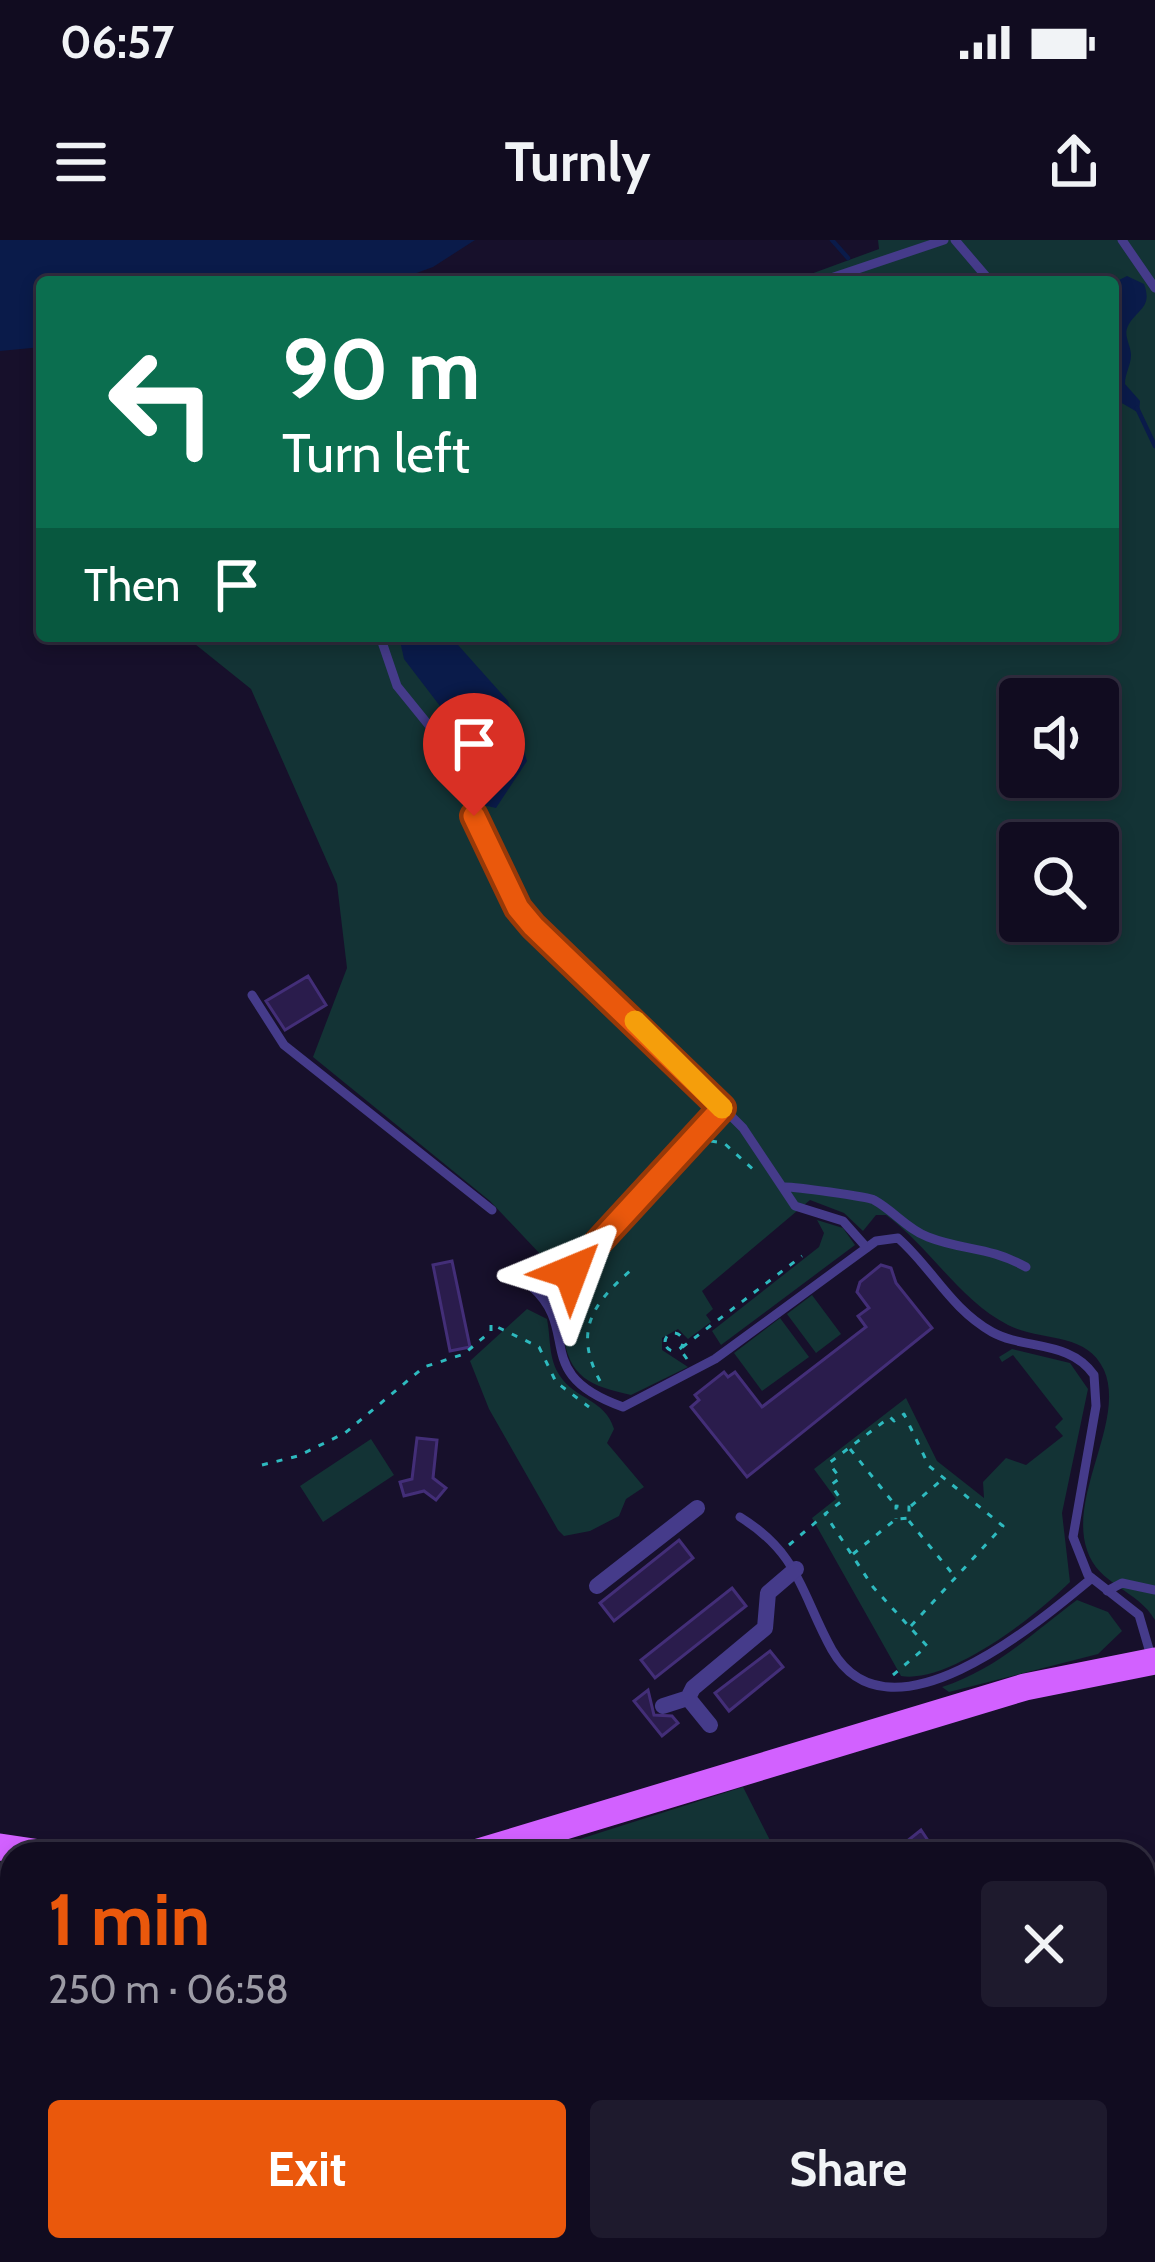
<!DOCTYPE html>
<html lang="en">
<head>
<meta charset="utf-8">
<style>
  :root { --surface:#110c20; --page:#1e1a2d; --text:#f1f3f6; --muted:#9c9ba5; --line:#302c3e; --accent:#ea580c }
  body { margin:0; font-family:Cabin,sans-serif; background:var(--page); color:var(--text); height:100vh; display:flex; flex-direction:column; font-size:45px; white-space:nowrap }
  * { box-sizing:border-box; margin:0 }
  p { font-size:39px; color:var(--muted) }
  .icon { flex:none; width:66px; height:66px; fill:none; stroke:currentColor; stroke-width:2; stroke-linecap:round; stroke-linejoin:round }
  .map { position:relative; flex:1; overflow:hidden }
  .drawer { position:absolute; left:0px; top:1602px; width:1155px; height:420px; display:flex; flex-direction:column; background:var(--surface); border-radius:36px 36px 0 0; box-shadow:0 6px 18px #0003,0 0 0 3px var(--line) }
  .drawer>* { flex:none }
  .hud { position:absolute; left:36px; top:36px; width:1083px; height:366px; border-radius:12px; box-shadow:0 6px 18px #0003,0 0 0 3px var(--line); background:#0b6e4f; color:#fff; overflow:hidden }
  .buttons { position:absolute; left:999px; top:438px; display:grid; gap:24px }
  .buttons a { display:grid; place-items:center; width:120px; height:120px; border-radius:12px; background:var(--surface); box-shadow:0 6px 18px #0003,0 0 0 3px var(--line); font-size:60px }
  .pin { position:absolute; display:grid; place-items:center; width:102px; height:102px; color:#fff; margin:-123px -51px; border-radius:50% 50% 50% 0; rotate:-45deg; box-shadow:0 0 12px #0007 }
  .pin .icon { rotate:45deg }
  .me { position:absolute; width:132px; margin:-66px; rotate:44deg; stroke-linejoin:round; filter:drop-shadow(0 0 9px #0008) }
  .turn { display:flex; align-items:center; gap:42px; height:252px; padding:0 48px; font-size:54px }
  .turn .icon { width:156px; height:156px; stroke-width:2.5 }
  .turn b { display:block; font-size:84px; line-height:102px }
  .then { display:flex; align-items:center; height:114px; padding:0 48px; background:#0003; gap:24px; font-size:45px }
  .round { display:grid; place-items:center; flex:none; width:126px; height:126px; border-radius:12px; background:var(--page) }
  .head { display:flex; align-items:center; justify-content:space-between; height:204px; padding:0 48px }
  h1 { font-size:72px; font-weight:700; line-height:90px; color:var(--accent) }
  .cta { display:flex; gap:24px; margin-top:auto; padding:24px 48px }
  .cta a { flex:1; height:138px; border-radius:12px; background:var(--accent); color:#fff; font-size:48px; font-weight:700; line-height:138px; text-align:center }
  .cta a+a { background:var(--page); color:var(--text) }
  .status { display:flex; justify-content:space-between; align-items:center; height:84px; padding:0 60px; background:var(--surface); direction:ltr }
  .status svg { height:33px; fill:currentColor }
  header { display:flex; justify-content:space-between; align-items:center; height:156px; padding:0 48px; background:var(--surface); font-size:54px; font-weight:700 }
  .map>svg:first-child { display:block }
  .green { fill:#133335; fill-rule:evenodd }
  .water { fill:#0a1b4a }
  .lines { fill:none; stroke-linecap:round; stroke-linejoin:round }
  .stream { stroke:#0a1b4a; stroke-width:4.5 }
  .building { fill:#2a1c4c; stroke:#432e78; stroke-width:3 }
  .path { stroke:#2ebabf; stroke-width:3; stroke-dasharray:6 9; stroke-linecap:butt }
  .service { stroke:#453b8a; stroke-width:9 }
  .minor { stroke:#453b8a; stroke-width:16 }
  .tertiary { stroke:#453b8a; stroke-width:21 }
  .primary { stroke:#d261ff; stroke-width:27 }
  .route-casing { stroke:#983908; stroke-width:30 }
  .route { stroke:#ea580c; stroke-width:21 }
  .slow { stroke:#f59e0b; stroke-width:21 }
</style>
</head>
<body>
<div class="status"><b>06:57</b><svg viewBox="0 0 49 12"><path d="M0 12V9h3v3zM5 12V6h3v6zM10 12V3h3v9zM15 12V0h3v12zM26 1h20v11H26zM47 4h2v5h-2z"/></svg></div>
<header><svg class="icon" aria-label="menu" viewBox="0 0 24 24"><path d="M4 6h16M4 12h16M4 18h16"/></svg>Turnly<svg class="icon" aria-label="share" viewBox="0 0 24 24"><path d="M12 15V3M7 8l5-5 5 5M5 13v7h14v-7"/></svg></header>
<div class="map">
<svg width="1155" height="2022" viewBox="0 0 1155 2022">
  <rect width="100%" height="100%" fill="#17102b"/>
  <path class="green" d="M878,0H1155V1380C1138,1350 1098,1345 1087,1310C1068,1255 1126,1180 1104,1130C1086,1091 1040,1102 1008,1085C958,1059 931,1008 886,975H876L863,991L844,973L810,960L702,1051L713,1069L706,1075L711,1082L688,1099L678,1089L662,1098V1110L688,1127L631,1155C591,1146 568,1138 563,1092C561,1074 559,1063 565,1045L634,967L628,961L558,1033L490,961L313,817L347,728L337,644L251,449L185,396H1113V42H789L879,9ZM1020,459H1098V537H1020ZM1020,603H1098V681H1020Z
    M817,980L843,988L855,1005L721,1105L712,1091L819,1007L824,993Z
    M812,1055L841,1094L816,1113L787,1074Z
    M527,1069L547,1079C551,1099 548,1118 560,1136C576,1160 605,1159 614,1189L607,1203L644,1247L626,1259L619,1276L590,1291L564,1296L558,1290L489,1169L470,1121Z
    M780,1078L809,1117L762,1151L734,1113Z
    M1012,1109L1070,1123L1088,1149L1062,1273L1070,1342C1036,1376 949,1444 901,1436L812,1278L836,1259L814,1229L906,1158L937,1221L984,1258L983,1242L1006,1218L1026,1225L1063,1196L1055,1187L1063,1179L1013,1115L1002,1122L999,1117Z
    M371,1199L394,1235L323,1282L300,1246Z
    M1077,1360L1108,1372L1122,1391L1098,1414L949,1452L942,1447C997,1429 1031,1394 1077,1360Z
    M743,1547L777,1614H533Z
    M1143,1881L1155,1892V2022H802L792,2010H1143Z
    M88,2010H216L179,2022H95Z
    M529,2010H769L778,2022H535Z"/>
  <path class="water" d="M0,0H475L433,27L392,42H42V107L0,111Z
    M1127,36L1144,44C1153,68 1137,69 1128,86C1123,96 1131,105 1131,115C1131,125 1125,133 1125,144L1140,161L1139,173L1113,158V43Z
    M399,396H450L508,461L527,521L496,568L483,565L456,487L404,419Z"/>
  <g class="lines">
    <path class="stream" d="M832,0L848,18
      M861,41V42
      M1137,168L1155,206"/>
  </g>
  <path class="building" d="M308,736L326,765L285,790L266,761Z
    M452,1021L470,1107L450,1111L433,1025Z
    M881,1025L891,1028L896,1043L932,1088L747,1237L691,1167L699,1160L695,1155L724,1132L728,1137L735,1132L762,1167L866,1087L858,1076L869,1068L857,1052L860,1042Z
    M417,1198L437,1200L433,1238L446,1248L436,1260L424,1251L404,1256L400,1242L412,1239Z
    M679,1300L693,1318L614,1381L600,1363Z
    M732,1348L746,1366L655,1438L641,1420Z
    M770,1411L783,1427L729,1471L715,1453Z
    M648,1450L654,1475L672,1476L678,1483L662,1496L634,1461Z
    M921,1590L937,1614H891Z"/>
  <g class="lines">
    <path class="path" d="M711,901L724,903L756,932
      M665 1102a9 9 0 1 1 18 0a9 9 0 1 1-18 0Z
      M687,1119L680,1109L802,1016
      M600,1141C574,1092 591,1065 630,1031
      M850,1209L896,1266
      M262,1225L298,1216L345,1193L424,1127L464,1114L491,1091V1084L539,1107L556,1142L589,1167
      M911,1266L944,1238
      M909,1281L956,1338
      M789,1305L823,1276
      M853,1314L896,1279L909,1278V1267L896,1266V1279
      M893,1435L927,1406L873,1347L825,1274L842,1261L831,1245L840,1238L829,1223L890,1177L894,1181L904,1174L929,1226L1003,1286L910,1387"/>
    <path class="service" d="M955,0L990,41
      M1122,0L1155,48
      M819,42L944,0
      M380,396L397,446L444,504L518,668L722,867L544,1058
      M252,755L284,805L492,970
      M722,867L743,888L795,966L843,981L867,1008
      M783,947C792,946 869,957 874,960C894,971 907,989 928,997C964,1011 988,1006 1026,1027
      M532,1047C582,1092 530,1134 623,1167L715,1119L876,1001L898,998C933,1029 950,1068 992,1092C1025,1110 1070,1100 1094,1135L1096,1166L1073,1297L1088,1335L1139,1375L1151,1416
      M740,1277C800,1314 801,1354 832,1410C889,1510 1039,1382 1092,1338
      M1107,1351L1122,1343L1155,1350"/>
    <path class="minor" d="M597,1346L697,1268
      M663,1466L688,1458
      M710,1485L688,1458L693,1448L765,1388L768,1353L796,1329"/>
    <path class="tertiary" d="M783,2010L792,2022"/>
    <path class="primary" d="M0,1607L47,1614
      M472,1614L1025,1447L1155,1421"/>
  </g>
  <g class="lines">
    <g class="route-casing">
      <path id="route" d="M474,576L518,668L533,686L722,868L571,1032"/>
    </g>
    <use href="#route" class="route"/>
    <path class="slow" d="M635,781L722,868"/>
  </g>
</svg>
<div class="buttons">
<a><svg class="icon" aria-label="sound" viewBox="0 0 24 24"><path d="M4 9h4l5-4v14l-5-4H4zM17 9q2 3 0 6"/></svg></a>
<a><svg class="icon" aria-label="search" viewBox="0 0 24 24"><circle cx="10" cy="10" r="6"/><path d="M15 15l6 6"/></svg></a>
</div>
<div class="pin" style="left:474px;top:576px;background:#d93025"><svg class="icon" aria-label="arrive" viewBox="0 0 24 24"><path d="M6 21V4h12l-3 4 3 4H6"/></svg></div>
<svg class="me" style="left:571px;top:1032px" viewBox="-20 -20 40 40"><path d="M0-17L14 15 0 8-14 15z" fill="#ea580c" stroke="#fff" stroke-width="4"/></svg>
<div class="hud">
<div class="turn"><svg class="icon" aria-label="left" viewBox="0 0 24 24"><path d="M17 20v-9H6M10 6l-5 5 5 5"/></svg><div><b>90 m</b>Turn left</div></div>
<div class="then">Then<svg class="icon" aria-label="arrive" viewBox="0 0 24 24"><path d="M6 21V4h12l-3 4 3 4H6"/></svg></div>
</div>
<section class="drawer">
<div class="head"><div><h1>1 min</h1><p>250 m · 06:58</p></div><a class="round"><svg class="icon" aria-label="close" viewBox="0 0 24 24"><path d="M6 6l12 12M18 6L6 18"/></svg></a></div>
<div class="cta"><a>Exit</a><a>Share</a></div>
</section>
</div>
</body>
</html>
